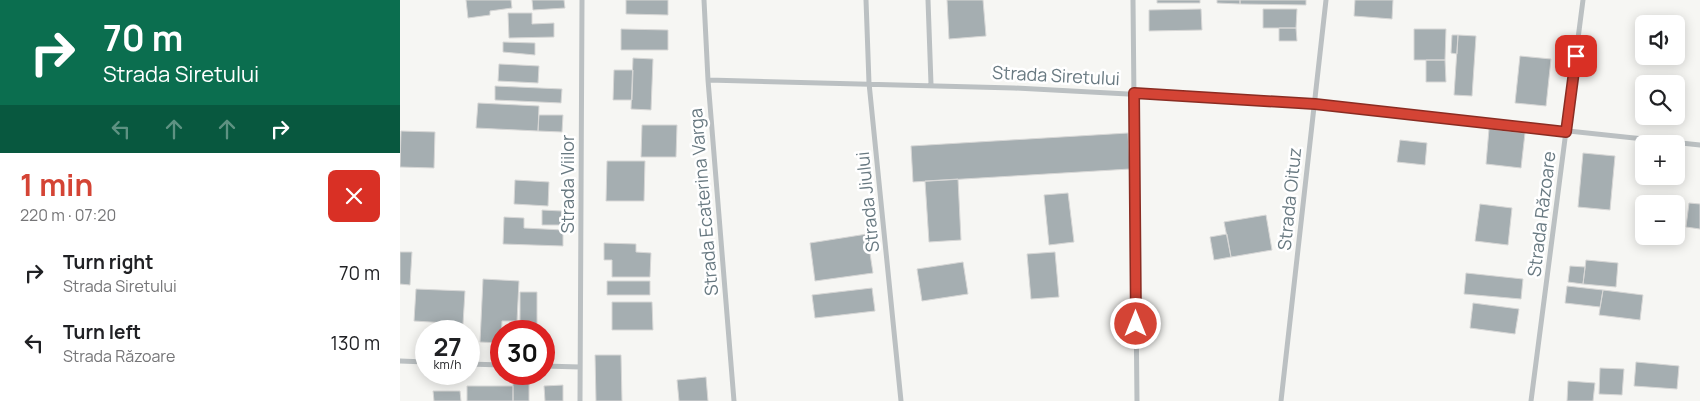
<!DOCTYPE html>
<html lang="en">
<head>
<meta charset="utf-8">
<style>
  :root { --surface:#fff; --page:#f6f6f6; --text:#202124; --muted:#757577; --accent:#d44435 }
  body { margin:0; font-family:Manrope,sans-serif; background:var(--page); color:var(--text); height:100vh; display:flex; flex-direction:column; font-size:19px; white-space:nowrap }
  * { box-sizing:border-box; margin:0 }
  p { font-size:16px; color:var(--muted) }
  .icon { flex:none; width:28px; height:28px; fill:none; stroke:currentColor; stroke-width:2; stroke-linecap:round; stroke-linejoin:round }
  .map { position:relative; flex:1; overflow:hidden }
  .side { display:flex; flex-direction:column; background:var(--surface); width:400px }
  .side>* { flex:none }
  .hud { background:#0b6e4f; color:#fff; overflow:hidden }
  .tools { position:absolute; left:1235px; top:15px; display:grid; gap:10px }
  .tools a { display:grid; place-items:center; width:50px; height:50px; border-radius:8px; background:var(--surface); box-shadow:0 2px 12px #0003; font-size:25px }
  .speed { position:absolute; left:15px; top:320px; display:flex; gap:10px; font-size:25px; font-weight:700; text-align:center }
  .speed>* { display:grid; place-content:center; width:65px; height:65px; border-radius:50%; background:var(--surface); box-shadow:0 2px 12px #0003; line-height:1 }
  .speed small { font-size:12px; font-weight:400 }
  .speed .limit { border:8px solid #d22; background:#fff; color:#111 }
  .pin { position:absolute; display:grid; place-items:center; width:42px; height:42px; color:#fff; margin:-21px; border-radius:10px; box-shadow:0 2px 8px #0006 }
  .me { position:absolute; width:55px; margin:-28px; rotate:0deg; stroke-linejoin:round; filter:drop-shadow(0 0 4px #0008) }
  .turn { display:flex; align-items:center; gap:18px; height:105px; padding:0 20px; font-size:22px }
  .turn .icon { width:65px; height:65px; stroke-width:2.5 }
  .turn b { display:block; font-size:35px; line-height:42px }
  .lanes { display:flex; align-items:center; height:48px; padding:0 20px; background:#0003; justify-content:center; gap:25px; direction:ltr }
  .lanes .off { opacity:.35 }
  .round { display:grid; place-items:center; flex:none; width:52px; height:52px; border-radius:8px; background:var(--page) }
  .overview { display:flex; align-items:center; justify-content:space-between; height:85px; padding:0 20px }
  h1 { font-size:30px; font-weight:700; line-height:38px; color:var(--accent) }
  ul { padding:0; list-style:none }
  li { display:flex; align-items:center; gap:15px; height:70px; padding:0 20px }
  li div { flex:1 }
  li b { display:block; font-size:19px }
  li em { font-style:normal }
  main { display:flex; flex:1; min-height:0 }
  .map>svg:first-child { display:block }
  .building { fill:#a5aeb1; stroke:#d7d7d6 }
  .lines { fill:none; stroke-linecap:round; stroke-linejoin:round }
  .minor { stroke:#bbc0c2; stroke-width:5 }
  .route-casing { stroke:#8a2c22; stroke-width:12 }
  .route { stroke:#d44435; stroke-width:9 }
  .labels { text-anchor:middle; stroke-width:5; stroke-linejoin:round; paint-order:stroke }
  .street-label { font-size:18px; fill:#687981; stroke:#fff }
</style>
</head>
<body>
<main>
<section class="side">
<div class="hud">
<div class="turn"><svg class="icon" aria-label="right" viewBox="0 0 24 24"><path d="M7 20v-9h11M14 6l5 5-5 5"/></svg><div><b>70 m</b>Strada Siretului</div></div>
<div class="lanes"><svg class="icon off" aria-label="left" viewBox="0 0 24 24"><path d="M17 20v-9H6M10 6l-5 5 5 5"/></svg><svg class="icon off" aria-label="ahead" viewBox="0 0 24 24"><path d="M12 20V5M6 11l6-6 6 6"/></svg><svg class="icon off" aria-label="ahead" viewBox="0 0 24 24"><path d="M12 20V5M6 11l6-6 6 6"/></svg><svg class="icon" aria-label="right" viewBox="0 0 24 24"><path d="M7 20v-9h11M14 6l5 5-5 5"/></svg></div>
</div>
<div class="overview"><div><h1>1 min</h1><p>220 m · 07:20</p></div><a class="round" style="background:#d93025;color:#fff"><svg class="icon" aria-label="close" viewBox="0 0 24 24"><path d="M6 6l12 12M18 6L6 18"/></svg></a></div>
<ul>
<li><svg class="icon" aria-label="right" viewBox="0 0 24 24"><path d="M7 20v-9h11M14 6l5 5-5 5"/></svg><div><b>Turn right</b><p>Strada Siretului</p></div><em>70 m</em></li>
<li><svg class="icon" aria-label="left" viewBox="0 0 24 24"><path d="M17 20v-9H6M10 6l-5 5 5 5"/></svg><div><b>Turn left</b><p>Strada Răzoare</p></div><em>130 m</em></li>
</ul>
</section>
<div class="map">
<svg width="1300" height="401" viewBox="0 0 1300 401">
  <rect width="100%" height="100%" fill="#f6f6f3"/>
  <path class="building" d="M66,0H111L112,8L90,11V15L68,18Z
    M132,0H164L165,8L133,10Z
    M226,0H268V15L226,14Z
    M547,0H583L586,36L549,39Z
    M757,0H800V3H757Z
    M817,0H840V4L817,3Z
    M840,0H906V5L840,4Z
    M955,0H993L992,19L954,16Z
    M801,9L802,30L749,31V10Z
    M863,9H897L896,28H863Z
    M108,13H132V24L154,23V37L109,38Z
    M879,28H896L897,41H879Z
    M221,29L268,30V50H221Z
    M1014,29H1046L1045,60H1014Z
    M1052,35H1058L1057,54L1051,53Z
    M1058,35L1076,36L1072,96L1054,95Z
    M103,42L135,43V55L103,52Z
    M1120,56L1151,59L1146,106L1115,103Z
    M233,58L253,59L251,110L231,109Z
    M1026,60H1045L1046,82H1026Z
    M99,64L139,66L138,83L98,81Z
    M214,70H233L232,100H213Z
    M95,86L162,89L161,103L95,100Z
    M78,103L139,106L138,131L76,128Z
    M139,115H163L162,132L138,131Z
    M242,125H277L276,157H241Z
    M1089,129L1125,133L1121,168L1086,164Z
    M1,131L35,132L34,168L0,167Z
    M728,133L730,169L513,182L511,146Z
    M1000,140L1027,143L1025,165L997,162Z
    M1183,153L1215,156L1210,210L1178,207Z
    M207,161H245L244,201H206Z
    M558,179L561,240L529,242L525,181Z
    M115,180L149,182L148,206L114,204Z
    M668,193L674,242L649,245L644,195Z
    M1289,203L1300,204V229L1286,227Z
    M1080,204L1112,208L1108,245L1075,241Z
    M142,210L162,211L161,225H142Z
    M866,215L872,250L831,257L824,222Z
    M104,217L124,218V228L163,230V246L103,244Z
    M467,234L473,273L415,281L410,243Z
    M827,234L831,257L814,260L810,237Z
    M204,243L236,244V252L251,253L250,277H212V260H204Z
    M0,252H12L10,285L0,284Z
    M655,252L659,297L631,299L627,254Z
    M1186,260L1218,263L1216,287L1183,284Z
    M563,262L568,294L522,301L517,269Z
    M1170,266L1185,267L1183,284L1168,282Z
    M1066,273L1123,279L1121,299L1064,294Z
    M83,279L119,281L117,321H102L101,343L80,342Z
    M207,281H250V295H207Z
    M1167,286L1203,290L1200,307L1165,303Z
    M472,288L475,311L415,318L412,295Z
    M16,289L65,291L63,324L14,321Z
    M1203,290L1243,295L1240,320L1199,315Z
    M120,292H137V331H120Z
    M212,302H252L253,330H212Z
    M1073,303L1119,309L1115,334L1070,328Z
    M195,355H221L222,401H196Z
    M1236,362L1279,366L1277,389L1234,386Z
    M1200,368L1224,369L1222,395L1199,394Z
    M306,377L308,401H279L277,380Z
    M1168,381L1195,383L1193,401H1167Z
    M113,383H129V401H113Z
    M163,385V401H145L144,386Z
    M67,386H113V401H67Z
    M33,391H60L61,401H34Z"/>
  <g class="lines">
    <path class="minor" d="M304,0L308,80L334,401
      M466,0L469,83L501,401
      M528,0L531,84
      M733,0L737,401
      M308,80L614,88L915,104L1300,145
      M0,361L26,362
      M69,364L101,365
      M144,366L180,367
      M180,401L182,0
      M881,401L926,0
      M1131,401L1183,0"/>
  </g>
  <g class="lines">
    <g class="route-casing">
      <path id="route" d="M736,324L734,93L915,104L1166,132L1176,56"/>
    </g>
    <use href="#route" class="route"/>
  </g>
  <g class="labels">
    <g class="street-label">
      <text transform="translate(656 76) rotate(3)" y="6">Strada Siretului</text>
      <text transform="translate(168 184) rotate(-90)" y="6">Strada Viilor</text>
      <text transform="translate(890 199) rotate(-84)" y="6">Strada Oituz</text>
      <text transform="translate(304 202) rotate(-95)" y="6">Strada Ecaterina Varga</text>
      <text transform="translate(468 202) rotate(-96)" y="6">Strada Jiului</text>
      <text transform="translate(1142 214) rotate(-83)" y="6">Strada Răzoare</text>
    </g>
  </g>
</svg>
<div class="tools">
<a><svg class="icon" aria-label="sound" viewBox="0 0 24 24"><path d="M4 9h4l5-4v14l-5-4H4zM17 9q2 3 0 6"/></svg></a>
<a><svg class="icon" aria-label="search" viewBox="0 0 24 24"><circle cx="10" cy="10" r="6"/><path d="M15 15l6 6"/></svg></a>
<a>+</a>
<a>−</a>
</div>
<div class="speed"><div>27<small>km/h</small></div><div class="limit">30</div></div>
<div class="pin" style="left:1176px;top:56px;background:#d93025"><svg class="icon" aria-label="arrive" viewBox="0 0 24 24"><path d="M6 21V4h12l-3 4 3 4H6"/></svg></div>
<svg class="me" style="left:736px;top:324px" viewBox="-20 -20 40 40"><circle r="17" fill="#d44435" stroke="#fff" stroke-width="3"/><path d="M0-11L8 9 0 5-8 9z" fill="#fff"/></svg>
</div>
</main>
</body>
</html>
